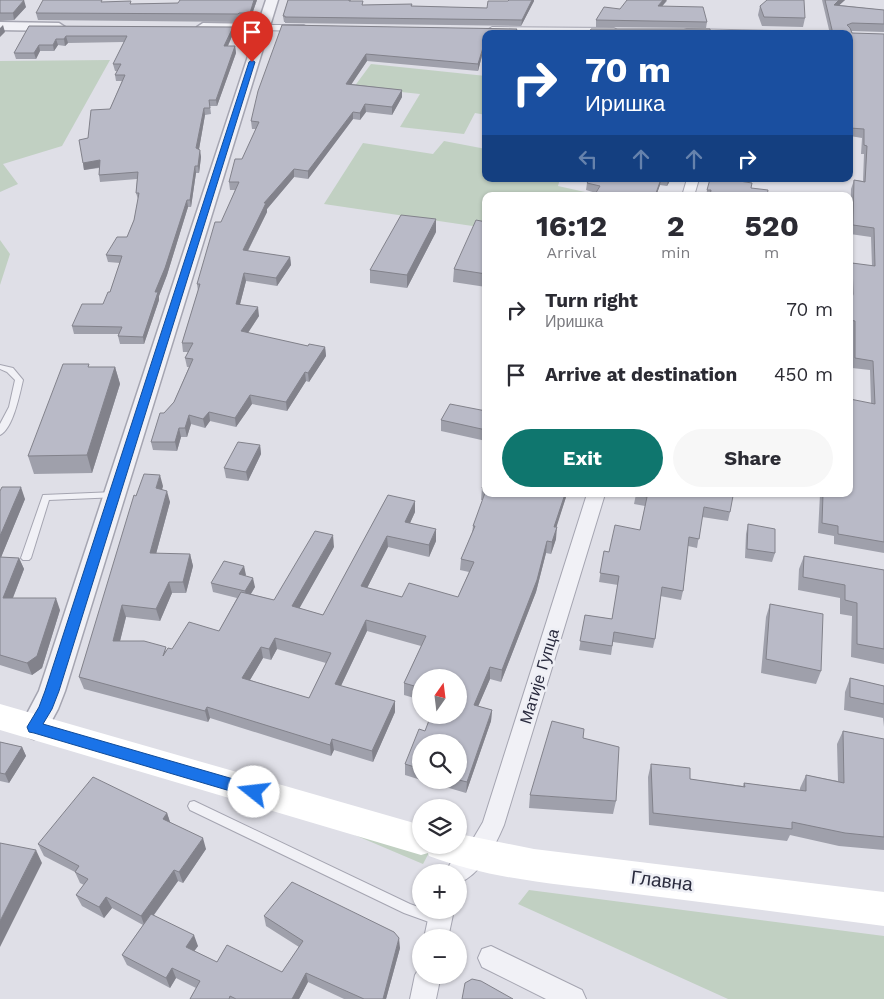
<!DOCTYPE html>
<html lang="en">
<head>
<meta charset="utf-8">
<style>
  :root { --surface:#fff; --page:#f7f7f7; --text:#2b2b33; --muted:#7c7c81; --accent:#0f766e }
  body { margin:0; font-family:"Work Sans",sans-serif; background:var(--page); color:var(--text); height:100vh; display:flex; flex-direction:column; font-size:19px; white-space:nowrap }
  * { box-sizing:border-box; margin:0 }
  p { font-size:16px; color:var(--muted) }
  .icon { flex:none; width:28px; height:28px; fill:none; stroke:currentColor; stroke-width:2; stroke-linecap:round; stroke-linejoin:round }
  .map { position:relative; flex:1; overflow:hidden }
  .details { position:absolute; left:482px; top:192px; width:371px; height:305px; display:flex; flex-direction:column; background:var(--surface); border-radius:10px; box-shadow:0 1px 4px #0004 }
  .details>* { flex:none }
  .banner { position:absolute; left:482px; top:30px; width:371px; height:152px; border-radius:10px; box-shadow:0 1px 4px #0004; background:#1a4fa0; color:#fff; overflow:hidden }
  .needle { width:32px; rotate:14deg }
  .fabs { position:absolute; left:412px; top:669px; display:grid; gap:10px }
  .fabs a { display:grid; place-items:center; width:55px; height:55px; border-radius:50%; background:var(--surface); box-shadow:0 1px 4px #0004; font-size:25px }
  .pin { position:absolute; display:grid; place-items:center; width:42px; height:42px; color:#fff; margin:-51px -21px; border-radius:50% 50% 50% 0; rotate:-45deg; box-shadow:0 0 5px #0007 }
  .pin .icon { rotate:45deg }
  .me { position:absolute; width:55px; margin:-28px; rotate:286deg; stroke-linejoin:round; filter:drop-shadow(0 0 4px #0008) }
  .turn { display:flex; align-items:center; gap:18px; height:105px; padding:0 20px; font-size:22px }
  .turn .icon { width:65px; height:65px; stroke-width:2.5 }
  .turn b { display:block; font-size:35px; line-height:42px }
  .lanes { display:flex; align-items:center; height:48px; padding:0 20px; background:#0003; justify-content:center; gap:25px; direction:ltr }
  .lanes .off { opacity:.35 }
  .eta { display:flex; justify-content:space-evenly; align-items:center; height:85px; text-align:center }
  .eta b { font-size:30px; font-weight:700; line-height:35px }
  .button { display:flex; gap:10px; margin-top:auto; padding:10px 20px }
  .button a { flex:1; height:58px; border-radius:30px; background:var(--accent); color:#fff; font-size:20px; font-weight:700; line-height:58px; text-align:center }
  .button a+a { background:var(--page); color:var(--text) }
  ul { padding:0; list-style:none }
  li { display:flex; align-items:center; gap:15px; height:65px; padding:0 20px }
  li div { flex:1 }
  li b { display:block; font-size:19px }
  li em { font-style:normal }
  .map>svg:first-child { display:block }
  .green { fill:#c1d0c2 }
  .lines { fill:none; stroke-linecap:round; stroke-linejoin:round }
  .service-casing { stroke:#a5a5b1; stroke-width:2 }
  .minor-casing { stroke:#a5a5b1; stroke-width:2 }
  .tertiary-casing { stroke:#a5a5b1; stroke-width:3 }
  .service { fill:#f1f1f6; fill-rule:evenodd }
  .minor { fill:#f1f1f6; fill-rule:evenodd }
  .tertiary { fill:#f1f1f6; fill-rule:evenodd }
  .secondary { fill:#fff; fill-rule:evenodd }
  .wall { fill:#9fa0ab; fill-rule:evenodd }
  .shaded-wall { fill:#82828b }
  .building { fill:#b9bac7; stroke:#82828b; fill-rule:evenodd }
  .route { fill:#1a73e8; stroke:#114b97 }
  .labels { text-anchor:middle; stroke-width:5; stroke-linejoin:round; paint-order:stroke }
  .street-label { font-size:16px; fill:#292a3d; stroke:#eeeff5 }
  .near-street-label { font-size:19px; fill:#292a3d; stroke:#eeeff5 }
</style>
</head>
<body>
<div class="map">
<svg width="884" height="999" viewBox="0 0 884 999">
  <rect width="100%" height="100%" fill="#dfdfe7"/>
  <path class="green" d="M110,60L62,146L3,164L18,184L0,192V61Z
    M371,64L486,76V115L475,113L464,134L400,127L420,94L354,87Z
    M444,141L486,149V179H560L558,186L594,194L593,196H486V228L324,204L363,143L433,154Z
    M0,240L10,254L0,285Z
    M350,833L432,847L423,864Z
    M529,890L884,936V999H728L518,904Z"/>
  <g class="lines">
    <g class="service-casing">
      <path id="service" d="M0,365L13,368L23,380C20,393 13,429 0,435V424L9,407L15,380L7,372L0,369Z
        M115,492L119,495L118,497L49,500L31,558L29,560H23L21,558L43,495Z
        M194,801L410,904L421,908V910H428L444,916L446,920L444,924L440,926L404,913L190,810L188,806L190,802Z"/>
    </g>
    <g class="minor-casing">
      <path id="minor" d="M263,25H304L309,28L304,31L260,30L258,28Z
        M492,27L614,28L619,31L615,34L489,32L487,30Z
        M687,29L772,31L777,34H683L684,30Z
        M687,179H699L694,196H682Z
        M587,494H605L504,825C495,846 481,874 459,883V872H446L450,864L473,839L483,822Z
        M430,910H454L448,938H424Z
        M491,946L582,990L586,999H546L482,967L478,958L482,949Z
        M421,965V975H441L436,999H410L415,975Z"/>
    </g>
    <g class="tertiary-casing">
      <path id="tertiary" d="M266,0H278L65,691L58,709L44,735L34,739L24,735L20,727L39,691L256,32L203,31L197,27L203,23L258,24Z
        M0,22L59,23L65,27L59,31L0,30Z"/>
    </g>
    <use href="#service" class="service"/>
    <use href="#minor" class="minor"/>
    <use href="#tertiary" class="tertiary"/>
    <path class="secondary" d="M0,704L421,825V845H459V834L534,849L884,892V926C796,914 708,903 620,892C556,884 489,879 429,856L428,853L421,855L0,730Z"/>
  </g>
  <path class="wall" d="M0,0L26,7L14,20L0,21Z
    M257,0L250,20H240L239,22L38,20L36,13L102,2L131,4L178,3Z
    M288,0H351V1L363,5L412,4V6L487,8L508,1H534L521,26L285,23V22H284L283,16Z
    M822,0H845L839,5L884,10V32L851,31L852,33L884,34V553L834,544V536L818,533L820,494H850L871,403L870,370L852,368V330H850V270L852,263L872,266L871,237L850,234L851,189L854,180L863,181L864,154H861L862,138L850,136V34H830Z
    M667,1L662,6L707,22L706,28L596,27V20L620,9Z
    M760,6L805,18L803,27L762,26L758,15Z
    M282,25L517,29L516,34H486V48H484L478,71L367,61L351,84L402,90V97L392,115L366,112L360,120L353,119L308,179L294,177L267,209V212L248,251L290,257L291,265L277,286L246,281L240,304L259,316L248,333L308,346L325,347L326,356L309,382L306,381L287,411L252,404L236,427L210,421L205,428L191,424L187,437H181L177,451L153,450L151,442L164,413L174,402L189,367H187L185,358L188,352H183L182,343L198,291L197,284L235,190H230L229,182L242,159L256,129H252L251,121Z
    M29,26L233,27V34L228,46H235L236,53L217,106H210L211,114L205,115L199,149L201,157L199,173H196L191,207H188L167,275L159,296V300L144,344H120L118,336L119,334H74L72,326L103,304L110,292L120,263L108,262L106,255L127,237L134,220L138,199L136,193L137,179L100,182L99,175V168L84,170L83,163L88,138L110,109L122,81H116L115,75L117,71H115L113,64L124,42L68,43L65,46L58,45L54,51H40L36,59H16L14,53Z
    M590,179H671L667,186L660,185L656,196H594L596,193L586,190L587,183Z
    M733,180L751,188L767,196H706L707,190Z
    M486,222V287L453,282L454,269Z
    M436,232L407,288L370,283V270Z
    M90,367H115L120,384L92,473L34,474L28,456Z
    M486,411V441L441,431V420Z
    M260,445L261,454L248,481L226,478L224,468Z
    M486,476V494H567L556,527V539L551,554L546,553L536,592L501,682L490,679L478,706L492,710L491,721L466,793L422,780H459V742H421V780L405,775V764L459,678H421V700L404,695V683L421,646L367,631L341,686L395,701V712L373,762L334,750L331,756L210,718L208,722L84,689L79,677L136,496L163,486L162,489L170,502L156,554H190L193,566L186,593H172L160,621L126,617L120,641L167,651L219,631L237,598L213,592L211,583L244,566L245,576L255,587L251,594L274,600L334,547L299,608L323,615L388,495L415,512L410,523L436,541L429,557L388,547L367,588L402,597H458L469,572L460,570L461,559L472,533L473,526L483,500H481L482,488ZM277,649L326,663L309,698L250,680L263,658L271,660Z
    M0,491L25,499L1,557L19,558L24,569L13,598L60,610L42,668L32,675L0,665Z
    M636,494L730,512L728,521L702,517L697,548L688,546L683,591L681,600L660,596L655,639L653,648L613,642L611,655L579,650L585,615L612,619L618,585L599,582L604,551L609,552L640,530L645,506L634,504Z
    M748,524L775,553L772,562L745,558L746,534Z
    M804,556L884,570V664L851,657L852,616L840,614V598L798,590L799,569Z
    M770,604L821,671L816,684L761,673L766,617Z
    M850,678L884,686V727L883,718L844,710L845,692Z
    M843,731L884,739V850L839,846L790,835L787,841L649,825L648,777L651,764L690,779L743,786L744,783L800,790V788L806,775L838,781L837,744Z
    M0,742L22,747L26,756L9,783L0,781Z
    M530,795L616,801L613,814L529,808Z
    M167,813L170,822L206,849L183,883L178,881L154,915L198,946L194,951L217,962L282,972L299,947L266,926L264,916L400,948L386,999H344L308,982L299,999H190L196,988L176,978L170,988L127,965L122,955L143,925L112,908L104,918L82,906L76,895L84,885L80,883L75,872L44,856L38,844Z"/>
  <path class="shaded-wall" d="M24,0L26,7L14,20L13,13Z
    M254,0H257L250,20V13Z
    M532,0H534V1L521,26L522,20Z
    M663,0H667L657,13L658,6Z
    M839,0H845L832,12L834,5Z
    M3,25L5,32L0,37V28Z
    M233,27V34L225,52L224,46Z
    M66,36L68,43L65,46L64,39Z
    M56,39L58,45L54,51L53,45Z
    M485,41L484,48L478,71V64Z
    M39,45L40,51L36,59L34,53Z
    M235,46L236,53L217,106L216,100Z
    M366,54L367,61L347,91L346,84Z
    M402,90V97L392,115V107Z
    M365,104L366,112L360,120V113Z
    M204,108L205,115L198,155L196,148Z
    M353,112V119L308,179V171Z
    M200,150L201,157L199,173L198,166Z
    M100,160L101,167L84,170L83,163Z
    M195,166L196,173L191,207L190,200Z
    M294,169V177L267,209V212L244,258L243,250L264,203Z
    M661,179L660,185L656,196H655Z
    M668,179H671L667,186Z
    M187,200L188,207L167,275L159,296V300L144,344L143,337L155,292Z
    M436,219V232L407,288V275Z
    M290,257L291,265L277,286L276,278Z
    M244,273L246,281L238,312L236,304Z
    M258,307L259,316L243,340L241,331Z
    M325,347L326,356L309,382L308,373Z
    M115,367L120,384L92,473L87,455Z
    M305,372L306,381L287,411L286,402Z
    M250,395L252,404L236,427L235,418Z
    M209,412L210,421L205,428L203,419Z
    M189,415L191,424L187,437L185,428Z
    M179,428L181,437L177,451L175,442Z
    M260,445L261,454L248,481L246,472Z
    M160,475L163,486L159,500L156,488Z
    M21,487L25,499L0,560V536Z
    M167,491L170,502L153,565L150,553Z
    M565,494H567L553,538L554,527Z
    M415,501V512L405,534V522Z
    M557,527L556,539L551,554L552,542Z
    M436,529V541L429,557V545Z
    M333,535L334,547L294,618L292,606Z
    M387,536L388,547L362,598L361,586Z
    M547,541L546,553L536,592L501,682L502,670Z
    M190,554L193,566L186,593L183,582Z
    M19,558L24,569L8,610L3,598Z
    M244,566L246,575L241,583L239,574Z
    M253,578L255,587L247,600L245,591Z
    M169,582L172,593L160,621L156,609Z
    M56,598L60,610L42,668L32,675L27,663Z
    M122,605L126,617L117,653L113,641Z
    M366,620L367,631L336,696L335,684Z
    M275,638L277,649L271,660L269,649Z
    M261,647L263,658L244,690L242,678Z
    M490,667V679L474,716V705Z
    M395,701V712L373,762L372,751Z
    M207,707L210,718L208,722L205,711Z
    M492,710L491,721L466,793L467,782Z
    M332,739L334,750L331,756L330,745Z
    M22,747L26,756L9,783L5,774Z
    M167,813L171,825L163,819Z
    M203,838L206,849L183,883L179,872Z
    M36,850L42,863L0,947V921Z
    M174,870L178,881L145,927L141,916Z
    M106,897L112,908L104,918L99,907Z
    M194,935L198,946L190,957L186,947Z
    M399,938L400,948L386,999H383Z
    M172,968L176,978L170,988L166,978Z
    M306,973L308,982L299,999H292Z"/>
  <path class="building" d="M0,0H24L13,13H0Z
    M43,0H102L101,2L131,1L130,4L178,3L180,0H254L250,13H239L238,14L36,13Z
    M288,0H349V1H363L362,5L412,4L411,6L487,8L488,1H508L509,0H532L522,20L285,17V16H283Z
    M627,0H663L658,6L703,7L707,22L596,20L604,7L620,9Z
    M767,0H804L805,18L764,17L760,6Z
    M825,0H839L834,5L884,10V24L852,23L847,25L850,28L852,33L884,34V542L838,534V526L822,523L823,494H850V399L875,404L873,361L855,358V321L850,320V305L853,294L852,263L875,266L874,228L853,225L854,180L865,182L867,146L864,145V129L850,128V34H833Z
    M282,25L517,29L514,34H486V41H485L478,64L366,54L346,84L402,90L392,107L365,104L360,113L353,112L308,171L294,169L264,203H266L243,250L290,257L276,278L244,273L236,304L258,307L241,331L308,346L309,344L325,347L308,373L305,372L286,402L250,395L235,418L209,412L203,419L189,415L185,428H179L175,442H151L160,413H164L174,402L193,359L185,358L193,343H182L200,284H197L215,222H221L239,182H229L235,159H242L259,122L251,121L258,91Z
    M29,26L233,27L224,46H235L216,100H209L210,108H204L196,148L200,150L198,166H195L190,200H187L165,268L155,292H158L143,337L118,336L122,327L72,326L82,304H103L108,292H110L122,256L106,255L117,237H127L134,220L139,193H136L138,172L99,175L100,160L83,163L79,140L88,138L91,110L110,109L125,75H115L121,64H113L127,36H66L64,39H56L53,45H39L34,53H14Z
    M591,29H710L711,34H588Z
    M590,179H661L655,196H594L600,186L587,183Z
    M710,179H733V180L752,183L751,188L768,190L767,196H710L711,190H707Z
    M401,215L436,219L407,275L370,270Z
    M476,220L486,222V274L454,269Z
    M63,364H89L88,367H115L87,455L28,456Z
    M450,404L486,411V430L441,420Z
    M238,442L260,445L246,472L224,468Z
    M144,474L160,475L156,488L167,491L150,553L190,554L183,582H169L156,609L122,605L113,641H144L166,647L163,656L168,648L172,649L189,622L219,631L241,592L274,600L315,531L333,535L292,606L323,615L388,495L415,501L405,522L436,529L429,545L387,536L361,586L402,597L409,583L458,597L474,562L461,559L475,526H473L486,490V494H565L554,527H557L552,542L547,541L537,580L502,670L490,667L474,705L492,710L467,782L459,780V742H421V769L405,764L419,729L425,731L431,715H459V678H421V688L404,683L426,636L366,620L335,684L395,701L372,751L332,739L330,745L207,707L205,711L79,677L134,495L136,496ZM275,638L331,653L309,698L242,678L261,647L269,649Z
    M486,476V489L482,488Z
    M2,487H21L0,536V491Z
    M636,494H720L733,496L730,512L704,507L699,539L689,537L683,591L662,587L655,639L614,632L612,646L580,641L585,615L612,619L619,576L600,573L604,551L609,552L615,525L640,530L647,497L636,495Z
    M748,524L775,529V553L747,549Z
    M804,556L884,570V649L857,644V603L845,600V585L803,577Z
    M0,557L19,558L3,598H56L37,656L27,663L0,655Z
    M224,561L244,566L239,574L253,578L245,591L211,583Z
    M770,604L823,614L821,671L766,659Z
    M850,678L884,686V704L850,697Z
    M552,721L584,729L583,738L619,747L616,801L530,795Z
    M843,731L884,739V837L845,833L792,822V829L653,813L651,764L690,768V779L745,787L744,783L806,791V775L844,783Z
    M0,742L22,747L5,774L0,773Z
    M93,777L167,813L163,819L203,838L179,872L174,870L141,916L106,897L99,907L76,895L88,879L75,872L79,866L38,844Z
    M0,843L36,850L0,921Z
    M292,882L394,932L399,938L383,999H364L306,973L292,999H236L230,996L229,999H190L200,981L172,968L166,978L122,955L151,914L194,935L186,947L217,962L227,945L282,972L303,941L264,916Z
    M472,979L481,981L513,999H462L465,983Z"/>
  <path class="route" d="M252,60L255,62L59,691L52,709L43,724L254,785L259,787L261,792L259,796L254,798L34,733L29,732L27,727L39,707L45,691L249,62Z"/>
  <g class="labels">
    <g class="street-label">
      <text transform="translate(539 676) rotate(-73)" y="6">Матије Гупца</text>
    </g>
    <g class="near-street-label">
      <text transform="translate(662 880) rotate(7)" y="7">Главна</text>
    </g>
  </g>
</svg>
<div class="fabs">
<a><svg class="needle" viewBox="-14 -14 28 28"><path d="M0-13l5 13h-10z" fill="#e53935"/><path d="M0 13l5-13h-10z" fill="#7c7c81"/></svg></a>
<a><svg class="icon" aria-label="search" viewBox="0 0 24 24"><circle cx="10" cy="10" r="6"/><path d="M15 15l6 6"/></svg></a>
<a><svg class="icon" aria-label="layers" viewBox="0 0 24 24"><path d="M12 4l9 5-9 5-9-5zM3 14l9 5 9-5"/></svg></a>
<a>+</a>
<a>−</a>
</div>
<div class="pin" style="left:252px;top:62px;background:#d93025"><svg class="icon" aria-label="arrive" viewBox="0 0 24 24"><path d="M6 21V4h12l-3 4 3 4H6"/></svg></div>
<svg class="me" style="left:254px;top:792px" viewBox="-20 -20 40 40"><circle r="19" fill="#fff"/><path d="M0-13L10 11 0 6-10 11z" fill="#1a73e8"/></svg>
<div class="banner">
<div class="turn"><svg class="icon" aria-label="right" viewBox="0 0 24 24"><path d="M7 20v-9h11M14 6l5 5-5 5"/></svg><div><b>70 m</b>Иришка</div></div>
<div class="lanes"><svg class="icon off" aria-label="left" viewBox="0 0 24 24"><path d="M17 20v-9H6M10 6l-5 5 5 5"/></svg><svg class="icon off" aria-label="ahead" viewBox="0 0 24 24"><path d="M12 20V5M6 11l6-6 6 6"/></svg><svg class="icon off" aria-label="ahead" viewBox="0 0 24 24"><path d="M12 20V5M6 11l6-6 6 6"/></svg><svg class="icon" aria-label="right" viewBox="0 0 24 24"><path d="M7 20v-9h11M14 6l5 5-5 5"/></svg></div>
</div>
<section class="details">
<div class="eta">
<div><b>16:12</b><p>Arrival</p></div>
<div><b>2</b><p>min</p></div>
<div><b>520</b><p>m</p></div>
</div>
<ul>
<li><svg class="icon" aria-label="right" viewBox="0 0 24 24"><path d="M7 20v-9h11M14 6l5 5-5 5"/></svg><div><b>Turn right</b><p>Иришка</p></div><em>70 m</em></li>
<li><svg class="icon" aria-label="arrive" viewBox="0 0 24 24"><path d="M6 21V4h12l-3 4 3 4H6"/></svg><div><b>Arrive at destination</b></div><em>450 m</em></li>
</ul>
<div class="button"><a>Exit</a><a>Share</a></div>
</section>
</div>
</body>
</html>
